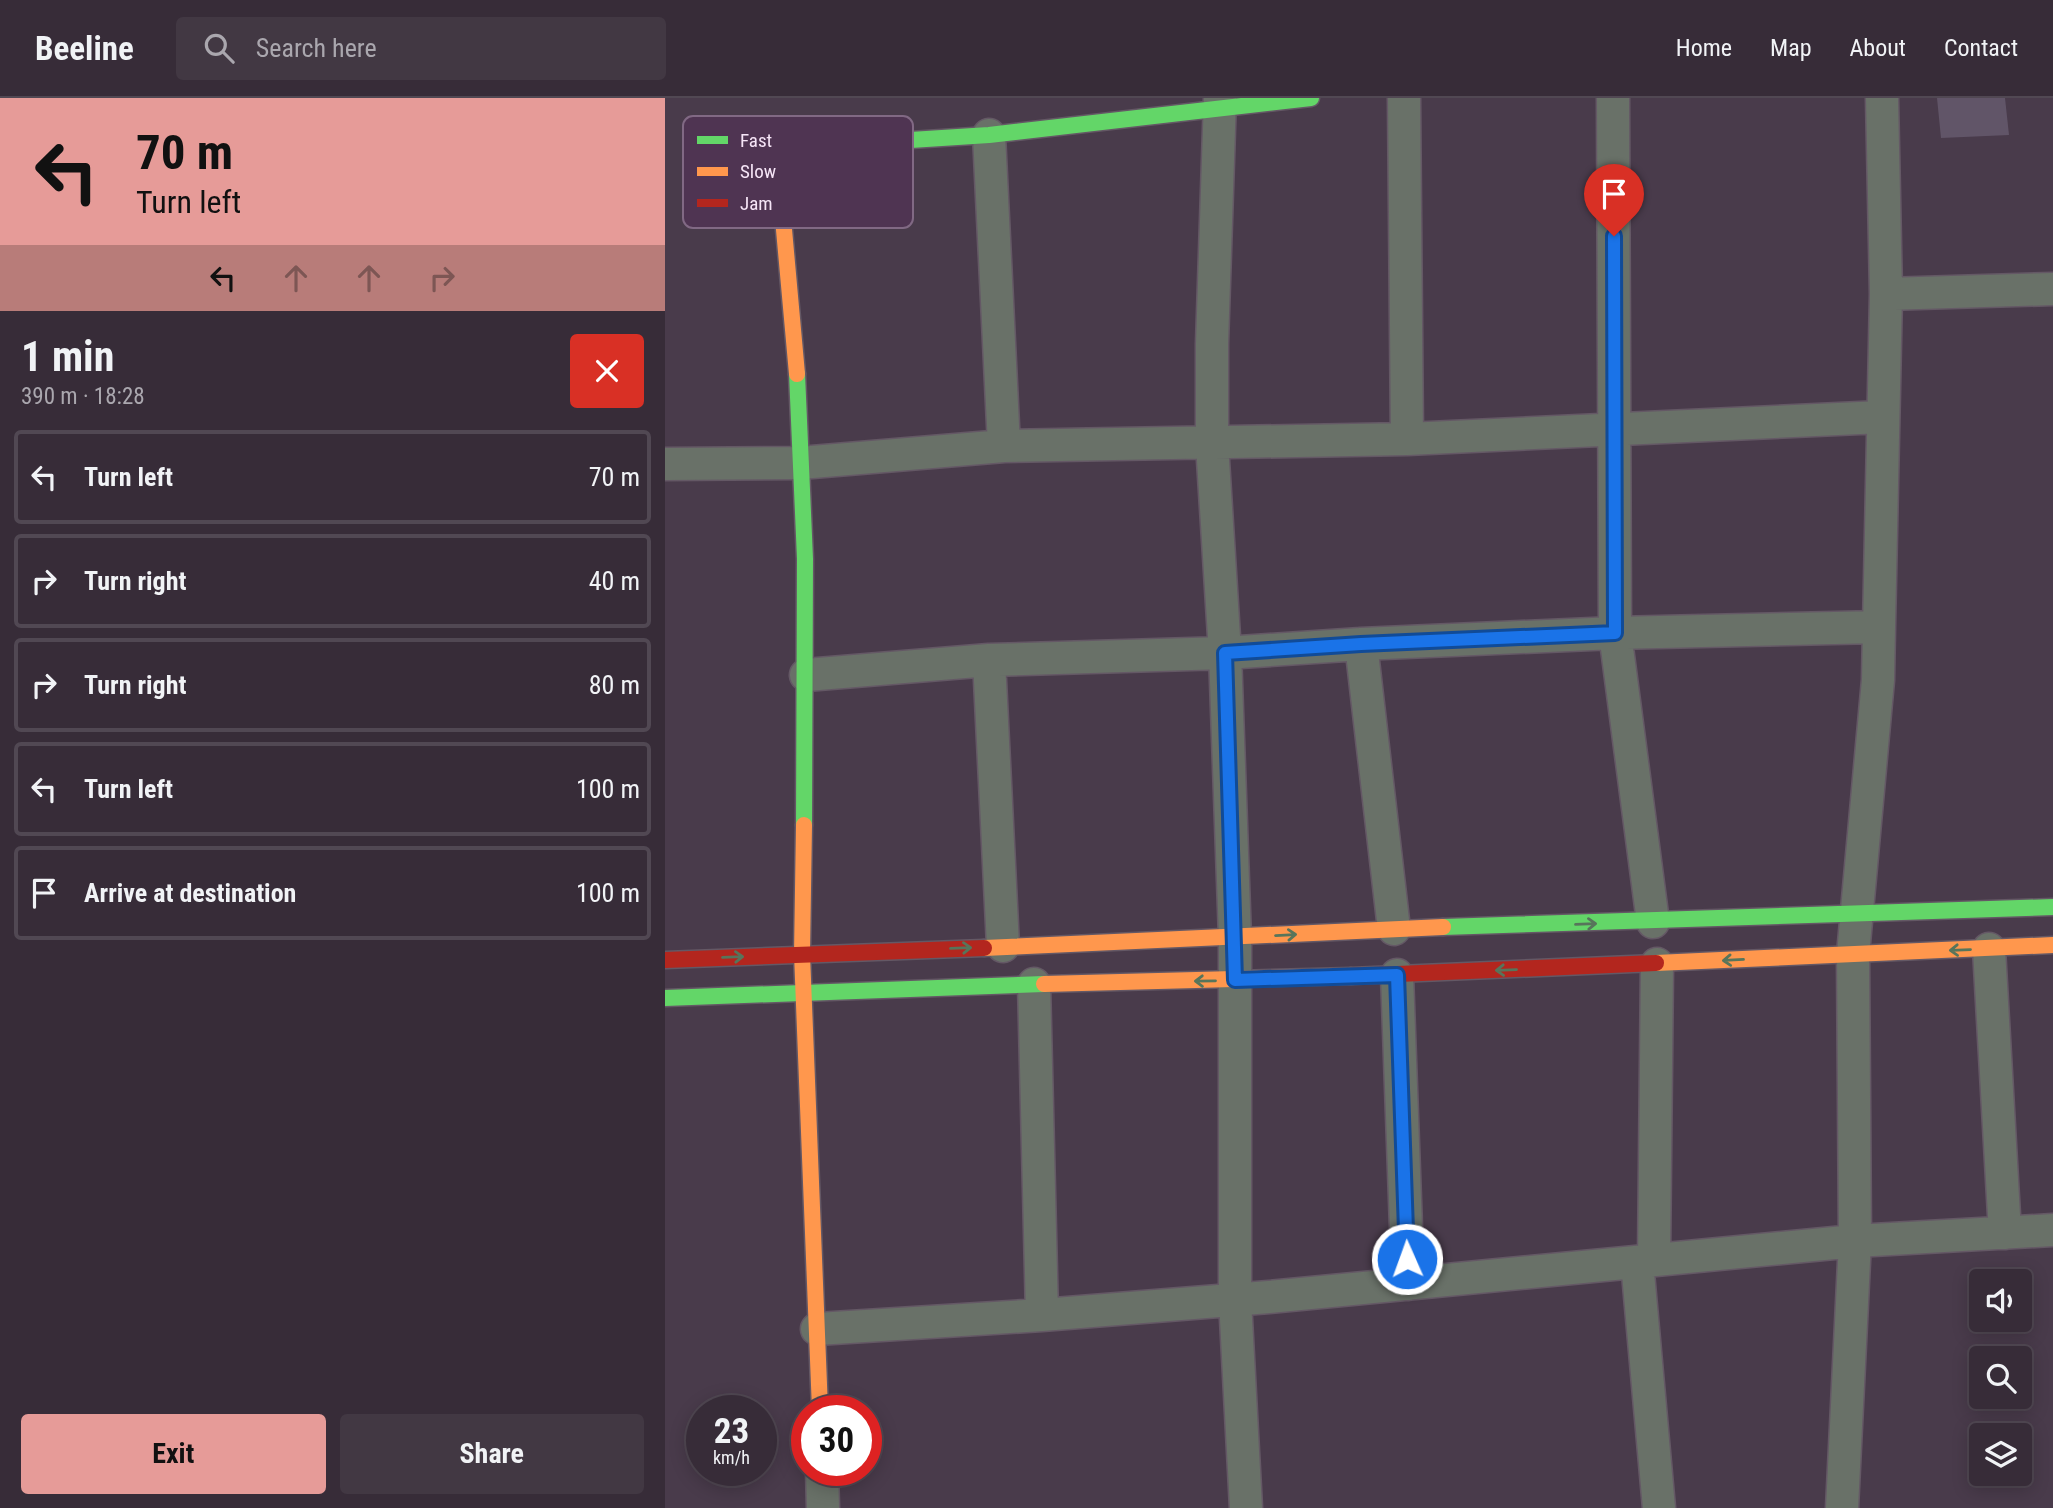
<!DOCTYPE html>
<html lang="en">
<head>
<meta charset="utf-8">
<style>
  :root { --surface:#372c38; --page:#423843; --text:#f1f3f6; --muted:#aaa7ae; --line:#514853; --accent:#e69b98 }
  body { margin:0; font-family:"Roboto Condensed",sans-serif; background:var(--page); color:var(--text); height:100vh; display:flex; flex-direction:column; font-size:26px; white-space:nowrap }
  * { box-sizing:border-box; margin:0 }
  p { font-size:23px; color:var(--muted) }
  .icon { flex:none; width:38px; height:38px; fill:none; stroke:currentColor; stroke-width:2; stroke-linecap:round; stroke-linejoin:round }
  .map { position:relative; flex:1; overflow:hidden }
  .details { display:flex; flex-direction:column; background:var(--surface); width:665px }
  .details>* { flex:none }
  .banner { background:#e69b98; color:#111; overflow:hidden }
  .tools { position:absolute; left:1304px; top:1171px; display:grid; gap:14px }
  .tools a { display:grid; place-items:center; width:63px; height:63px; border-radius:7px; background:var(--surface); box-shadow:0 4px 18px #0003,0 0 0 2px var(--line); font-size:35px }
  .speed { position:absolute; left:21px; top:1297px; display:flex; gap:14px; font-size:35px; font-weight:700; text-align:center }
  .speed>* { display:grid; place-content:center; width:91px; height:91px; border-radius:50%; background:var(--surface); box-shadow:0 4px 18px #0003,0 0 0 2px var(--line); line-height:1 }
  .speed small { font-size:18px; font-weight:400 }
  .speed .limit { border:10px solid #d22; background:#fff; color:#111 }
  .pin { position:absolute; display:grid; place-items:center; width:60px; height:60px; color:#fff; margin:-72px -30px; border-radius:50% 50% 50% 0; rotate:-45deg; box-shadow:0 0 7px #0007 }
  .pin .icon { rotate:45deg }
  .me { position:absolute; width:77px; margin:-38px; rotate:358deg; stroke-linejoin:round; filter:drop-shadow(0 0 5px #0008) }
  .turn { display:flex; align-items:center; gap:24px; height:147px; padding:0 21px; font-size:32px }
  .turn .icon { width:91px; height:91px; stroke-width:2.5 }
  .turn b { display:block; font-size:49px; line-height:60px }
  .lanes { display:flex; align-items:center; height:66px; padding:0 21px; background:#0003; justify-content:center; gap:35px; direction:ltr }
  .lanes .off { opacity:.35 }
  .round { display:grid; place-items:center; flex:none; width:74px; height:74px; border-radius:7px; background:var(--page) }
  .overview { display:flex; align-items:center; justify-content:space-between; height:119px; padding:0 21px }
  h1 { font-size:42px; font-weight:700; line-height:52px }
  .button { display:flex; gap:14px; margin-top:auto; padding:14px 21px }
  .button a { flex:1; height:80px; border-radius:7px; background:var(--accent); color:#111; font-size:28px; font-weight:700; line-height:80px; text-align:center }
  .button a+a { background:var(--page); color:var(--text) }
  ul { padding:0; list-style:none }
  li { display:flex; align-items:center; gap:21px; height:94px; margin:0 14px 10px; padding:0 7px; border:4px solid var(--line); border-radius:7px }
  li div { flex:1 }
  li b { display:block; font-size:26px }
  li em { font-style:normal }
  header { display:flex; align-items:center; gap:42px; box-sizing:border-box; height:98px; padding:0 35px; background:var(--surface); border-bottom:2px solid var(--line) }
  header strong { font-size:33px }
  nav { display:flex; gap:38px; margin-inline-start:auto; font-size:24px }
  .search { width:490px; height:63px; background:var(--page); display:flex; align-items:center; gap:18px; box-sizing:border-box; padding:0 24px; border-radius:7px; color:var(--muted); font-size:26px }
  main { display:flex; flex:1; min-height:0 }
  .map>svg:first-child { display:block }
  .building { fill:#615568 }
  .lines { fill:none; stroke-linecap:round; stroke-linejoin:round }
  .street-casing { stroke:#645865; stroke-width:35 }
  .fast-casing { stroke:#645865; stroke-width:19 }
  .slow-casing { stroke:#645865; stroke-width:19 }
  .jam-casing { stroke:#645865; stroke-width:19 }
  .street { stroke:#697168; stroke-width:32 }
  .fast { stroke:#63d668; stroke-width:16 }
  .slow { stroke:#ff974d; stroke-width:16 }
  .jam { stroke:#b3261e; stroke-width:16 }
  .oneway { stroke:#57755b }
  .route-casing { stroke:#114b97; stroke-width:18 }
  .route { stroke:#1a73e8; stroke-width:12 }
  .key { fill:#4f3452; stroke:#816984; stroke-width:2 }
  .key-label { font-size:19px; fill:#f6e5f7 }
</style>
</head>
<body>
<header>
<strong>Beeline</strong>
<div class="search"><svg class="icon" aria-label="search" viewBox="0 0 24 24"><circle cx="10" cy="10" r="6"/><path d="M15 15l6 6"/></svg>Search here</div>
<nav><a>Home</a><a>Map</a><a>About</a><a>Contact</a></nav>
</header>
<main>
<section class="details">
<div class="banner">
<div class="turn"><svg class="icon" aria-label="left" viewBox="0 0 24 24"><path d="M17 20v-9H6M10 6l-5 5 5 5"/></svg><div><b>70 m</b>Turn left</div></div>
<div class="lanes"><svg class="icon" aria-label="left" viewBox="0 0 24 24"><path d="M17 20v-9H6M10 6l-5 5 5 5"/></svg><svg class="icon off" aria-label="ahead" viewBox="0 0 24 24"><path d="M12 20V5M6 11l6-6 6 6"/></svg><svg class="icon off" aria-label="ahead" viewBox="0 0 24 24"><path d="M12 20V5M6 11l6-6 6 6"/></svg><svg class="icon off" aria-label="right" viewBox="0 0 24 24"><path d="M7 20v-9h11M14 6l5 5-5 5"/></svg></div>
</div>
<div class="overview"><div><h1>1 min</h1><p>390 m · 18:28</p></div><a class="round" style="background:#d93025;color:#fff"><svg class="icon" aria-label="close" viewBox="0 0 24 24"><path d="M6 6l12 12M18 6L6 18"/></svg></a></div>
<ul>
<li><svg class="icon" aria-label="left" viewBox="0 0 24 24"><path d="M17 20v-9H6M10 6l-5 5 5 5"/></svg><div><b>Turn left</b></div><em>70 m</em></li>
<li><svg class="icon" aria-label="right" viewBox="0 0 24 24"><path d="M7 20v-9h11M14 6l5 5-5 5"/></svg><div><b>Turn right</b></div><em>40 m</em></li>
<li><svg class="icon" aria-label="right" viewBox="0 0 24 24"><path d="M7 20v-9h11M14 6l5 5-5 5"/></svg><div><b>Turn right</b></div><em>80 m</em></li>
<li><svg class="icon" aria-label="left" viewBox="0 0 24 24"><path d="M17 20v-9H6M10 6l-5 5 5 5"/></svg><div><b>Turn left</b></div><em>100 m</em></li>
<li><svg class="icon" aria-label="arrive" viewBox="0 0 24 24"><path d="M6 21V4h12l-3 4 3 4H6"/></svg><div><b>Arrive at destination</b></div><em>100 m</em></li>
</ul>
<div class="button"><a>Exit</a><a>Share</a></div>
</section>
<div class="map">
<svg width="1388" height="1410" viewBox="0 0 1388 1410">
  <rect width="100%" height="100%" fill="#493b4b"/>
  <path class="building" d="M1272,0H1340L1344,37L1276,40Z"/>
  <g class="lines">
    <g class="street-casing">
      <path id="street" d="M555,0L547,246V346L560,555L570,840V1202L581,1410
        M739,0L742,341
        M948,0L950,535L988,824
        M324,37L339,348
        M1221,196L1388,191
        M0,366L135,365L339,348L742,341L1217,319
        M696,546L729,831
        M324,562L338,848
        M141,577L324,562L560,555L696,546L950,535L1214,529
        M1324,851L1340,1135
        M732,877L743,1186
        M369,886L377,1217
        M989,1162L992,866
        M972,1164L994,1410
        M152,1231L377,1217L604,1199L1190,1143L1388,1132
        M157,1372L158,1410
        M1177,1410L1190,1143L1188,856L1213,582L1214,529L1221,196L1217,0"/>
    </g>
    <g class="fast-casing">
      <path id="fast" d="M214,44L324,37L646,0
        M132,276L140,461L139,727
        M778,829L1388,809
        M0,900L379,886"/>
    </g>
    <g class="slow-casing">
      <path id="slow" d="M132,276L114,76L122,60L138,48L214,44
        M139,727L137,856L155,1312
        M319,850L778,829
        M991,865L1388,847
        M379,886L686,878"/>
    </g>
    <g class="jam-casing">
      <path id="jam" d="M0,862L319,850
        M686,878L991,865"/>
    </g>
    <use href="#street" class="street"/>
    <use href="#fast" class="fast"/>
    <use href="#slow" class="slow"/>
    <use href="#jam" class="jam"/>
  </g>
  <defs><path id="oneway-shaft" d="M-6 0H5M1.5-3L5.5 0L1.5 3" fill="none" stroke-width="1.6" stroke-linecap="round" stroke-linejoin="round" transform="scale(1.75)"/></defs>
  <g class="oneway">
    <use href="#oneway-shaft" transform="translate(921 826) rotate(-2)"/>
    <use href="#oneway-shaft" transform="translate(621 837) rotate(-3)"/>
    <use href="#oneway-shaft" transform="translate(296 850) rotate(-2)"/>
    <use href="#oneway-shaft" transform="translate(1295 852) rotate(178)"/>
    <use href="#oneway-shaft" transform="translate(68 859) rotate(-2)"/>
    <use href="#oneway-shaft" transform="translate(1068 862) rotate(177)"/>
    <use href="#oneway-shaft" transform="translate(841 872) rotate(178)"/>
    <use href="#oneway-shaft" transform="translate(540 883) rotate(179)"/>
  </g>
  <g class="lines">
    <g class="route-casing">
      <path id="route" d="M742,1161L732,877L570,882L560,555L696,546L950,535L949,138"/>
    </g>
    <use href="#route" class="route"/>
  </g>
  <rect x="18" y="18" width="230" height="112" rx="10" class="key"/>
  <rect x="32" y="38" width="31" height="8" fill="#63d668"/>
  <rect x="32" y="69" width="31" height="9" fill="#ff974d"/>
  <rect x="32" y="101" width="31" height="8" fill="#b3261e"/>
  <g class="key-label">
    <text x="75" y="49">Fast</text>
    <text x="75" y="80">Slow</text>
    <text x="75" y="112">Jam</text>
  </g>
</svg>
<div class="tools">
<a><svg class="icon" aria-label="sound" viewBox="0 0 24 24"><path d="M4 9h4l5-4v14l-5-4H4zM17 9q2 3 0 6"/></svg></a>
<a><svg class="icon" aria-label="search" viewBox="0 0 24 24"><circle cx="10" cy="10" r="6"/><path d="M15 15l6 6"/></svg></a>
<a><svg class="icon" aria-label="layers" viewBox="0 0 24 24"><path d="M12 4l9 5-9 5-9-5zM3 14l9 5 9-5"/></svg></a>
</div>
<div class="speed"><div>23<small>km/h</small></div><div class="limit">30</div></div>
<div class="pin" style="left:949px;top:138px;background:#d93025"><svg class="icon" aria-label="arrive" viewBox="0 0 24 24"><path d="M6 21V4h12l-3 4 3 4H6"/></svg></div>
<svg class="me" style="left:742px;top:1161px" viewBox="-20 -20 40 40"><circle r="17" fill="#1a73e8" stroke="#fff" stroke-width="3"/><path d="M0-11L8 9 0 5-8 9z" fill="#fff"/></svg>
</div>
</main>
</body>
</html>
